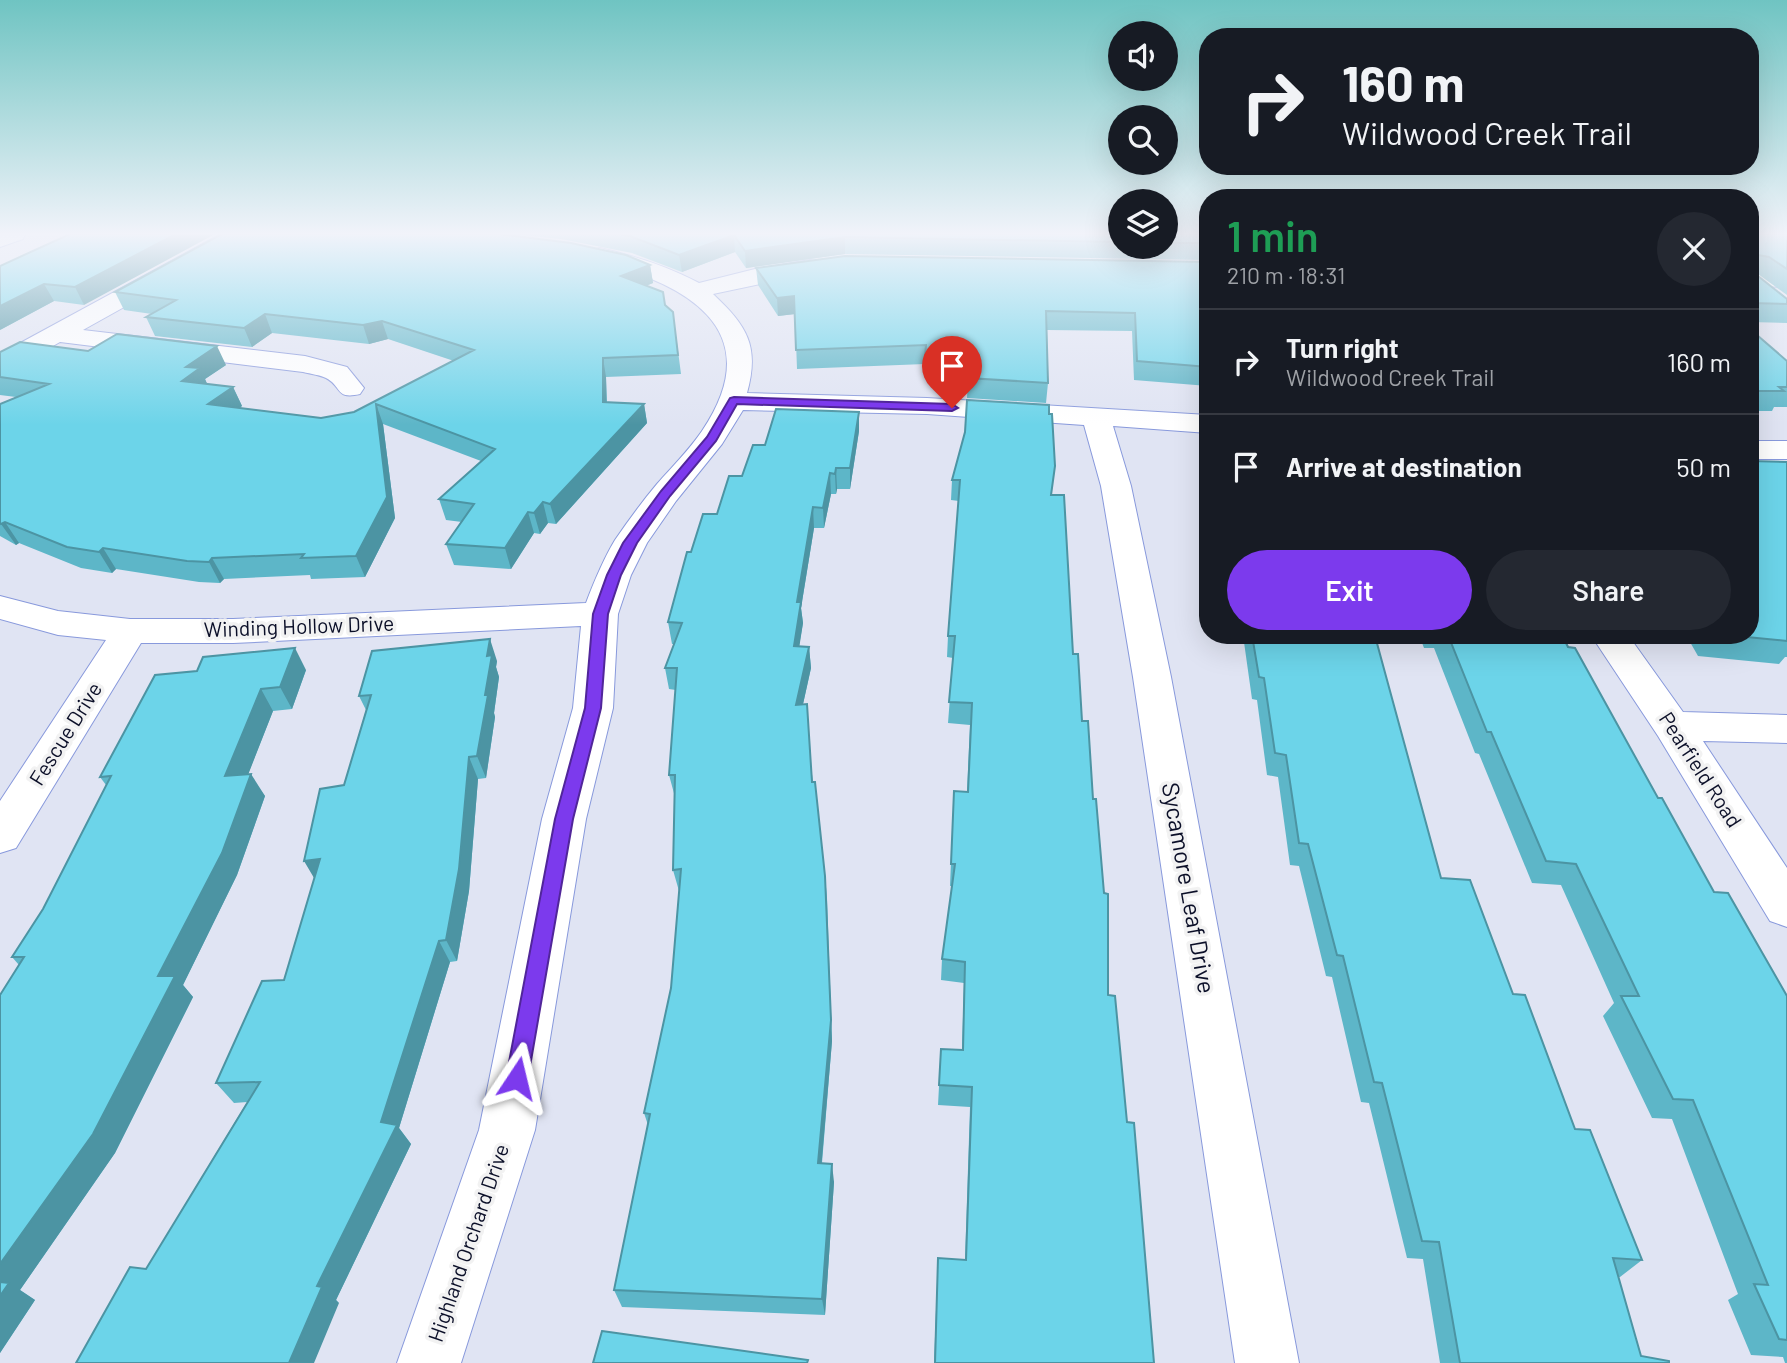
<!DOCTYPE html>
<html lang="en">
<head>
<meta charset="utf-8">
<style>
  :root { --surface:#171b24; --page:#242831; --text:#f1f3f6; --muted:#9ea1a6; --line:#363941; --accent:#7c3aed }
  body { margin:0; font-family:Barlow,sans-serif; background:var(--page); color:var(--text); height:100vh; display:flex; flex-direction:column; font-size:26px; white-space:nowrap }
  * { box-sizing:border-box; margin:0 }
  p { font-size:23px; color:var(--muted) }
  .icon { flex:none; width:38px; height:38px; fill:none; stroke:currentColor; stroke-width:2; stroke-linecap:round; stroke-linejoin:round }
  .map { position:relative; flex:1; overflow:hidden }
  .panel { position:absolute; left:1199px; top:189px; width:560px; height:455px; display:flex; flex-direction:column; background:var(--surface); border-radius:28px; box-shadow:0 7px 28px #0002 }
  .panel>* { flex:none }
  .banner { position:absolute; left:1199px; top:28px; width:560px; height:147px; border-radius:28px; box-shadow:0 7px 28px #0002; background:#171b24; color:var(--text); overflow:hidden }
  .controls { position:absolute; left:1108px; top:21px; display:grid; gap:14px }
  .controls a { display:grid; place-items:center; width:70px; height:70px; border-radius:50%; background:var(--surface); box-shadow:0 7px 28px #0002; font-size:35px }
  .pin { position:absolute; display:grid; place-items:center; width:60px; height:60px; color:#fff; margin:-72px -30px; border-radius:50% 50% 50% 0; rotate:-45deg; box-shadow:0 0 7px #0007 }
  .pin .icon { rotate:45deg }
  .me { position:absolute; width:77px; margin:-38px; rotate:10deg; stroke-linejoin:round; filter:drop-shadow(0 0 5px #0008) }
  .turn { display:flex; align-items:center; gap:24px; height:147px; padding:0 28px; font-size:32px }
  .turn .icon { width:91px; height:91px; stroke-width:2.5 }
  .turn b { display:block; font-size:49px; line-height:60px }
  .round { display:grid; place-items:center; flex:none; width:74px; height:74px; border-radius:37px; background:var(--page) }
  .headline { display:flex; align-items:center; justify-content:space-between; height:119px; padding:0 28px }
  h1 { font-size:42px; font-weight:600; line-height:52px; color:#1e9e55 }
  .action { display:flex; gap:14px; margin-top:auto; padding:14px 28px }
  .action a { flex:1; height:80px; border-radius:42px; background:var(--accent); color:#fff; font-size:28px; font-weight:600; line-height:80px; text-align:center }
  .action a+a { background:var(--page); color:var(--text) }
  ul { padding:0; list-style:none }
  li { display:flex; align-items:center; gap:21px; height:105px; padding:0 28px; border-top:2px solid var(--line) }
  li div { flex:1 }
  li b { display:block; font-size:26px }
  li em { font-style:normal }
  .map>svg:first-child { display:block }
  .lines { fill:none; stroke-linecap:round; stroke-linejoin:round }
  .minor-casing { stroke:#8899dc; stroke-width:2 }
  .minor { fill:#fff; fill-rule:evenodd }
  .wall { fill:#5db6c8 }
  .shaded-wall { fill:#4c94a3 }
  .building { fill:#6cd4e9; stroke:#4c94a3; stroke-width:2 }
  .route { fill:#7c3aed; stroke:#51269a; stroke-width:2 }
  .labels { text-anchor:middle; stroke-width:7; stroke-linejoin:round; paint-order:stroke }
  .street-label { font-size:21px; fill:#0b0f28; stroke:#f2f2f2 }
  .near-street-label { font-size:24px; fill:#0b0f28; stroke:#f2f2f2 }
</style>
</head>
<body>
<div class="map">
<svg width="1787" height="1363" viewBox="0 0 1787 1363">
  <rect width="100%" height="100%" fill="#e0e4f3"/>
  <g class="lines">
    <g class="minor-casing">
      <path id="minor" d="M0,234H25L23,239L0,247Z
        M221,234H248L246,239L83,330L305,356L347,367L364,388L360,394C335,400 342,386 326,378C320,375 311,374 303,372L60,342L9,371L0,373V354Z
        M600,248C635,256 667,266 699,283L755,269L810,260L818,262L821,267L818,272L713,294C747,326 760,346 747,393L927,398L1208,415V433L1113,426L1131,486L1171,677L1299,1363H1235L1133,677L1101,486L1084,425L927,414L743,410L722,444L676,501L647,543L631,575L618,614L613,708L586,819L535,1130L461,1363H397L479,1130L542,819L573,708L581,626L233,643H141L16,848L0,853V801L106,640L58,635L0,619V596L58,611L130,619H233L586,603C594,582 603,560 615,540C628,521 642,502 657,484C672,467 689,450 702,431C772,327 682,282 592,260L589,255L592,250Z
        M1750,272L1787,273V287L1750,286Z
        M1750,441H1787V459H1750Z
        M1591,635H1628L1683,712L1787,715V743L1703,741L1787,868V927L1770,921L1658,736Z"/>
    </g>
    <use href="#minor" class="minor"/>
  </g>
  <path class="wall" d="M70,234L84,305L54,301L0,330Z
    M511,234H1120V247H1166V234H1208V260L845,254L746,268L735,252L682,272L632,253L561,239Z
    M1750,234H1787V295L1758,274V276L1787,299V323L1750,322Z
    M1208,262V386L1134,380L1132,331L1047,330L1048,383L1046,403L967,398L968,378L925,376V364L797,369L795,314L778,316L758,285L756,268Z
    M650,265L653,283L646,286L673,312L681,374L606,377L607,402L644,404L647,423L556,524L548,523L540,534L534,533L511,569L454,565L446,544L462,522L446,520L439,499L481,461L383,424L395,518L365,577L311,579L310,575L224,579L220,583L199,582L116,569L112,573L81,568L19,543L16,545L0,536V404L16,397L0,395V352L88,351L226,365L205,379L207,384L233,387L242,406L239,408L321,418L354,412L454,361L388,339L369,344L272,333L252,347L155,336L146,317L152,314L124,310L115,292Z
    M1750,329L1787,361V407H1774L1772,411H1750Z
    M859,431L850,489H837L836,494H831L824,528H814L801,608L803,623L799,646L809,647L811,668L803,704L825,876L827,898L832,1041L822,1163L834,1182L825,1315L622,1307L614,1290L648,1125L644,1113L671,988L679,891L673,870L675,797L669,775L676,690L669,689L665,668L674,644H672L668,622L691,552L742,476L765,445Z
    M1787,462V657H1785L1779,664L1698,656L1686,635H1750Z
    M952,480L1051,495L1082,721L1108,995L1127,1122L1154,1363H934L938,1258L965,1260L970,1107L938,1105L941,1049L962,1050L964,983L941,980L942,959L952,886H950L953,813L967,792L970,725L948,723L953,658L947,657L948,636L959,501L951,500Z
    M1243,635H1363L1441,878L1513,994L1575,1129L1642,1260L1620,1277H1618L1641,1356L1669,1363H1440L1423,1259L1407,1258L1369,1103L1361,1102L1332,977L1326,976L1299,866L1290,865L1278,777L1267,775L1257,700L1252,699Z
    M1419,635H1562L1714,892L1787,996V1363H1785L1783,1357L1751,1355L1728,1300L1738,1294L1672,1119L1652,1118L1603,1016L1614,1003L1561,885L1532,883L1479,754L1475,753L1434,648H1424Z
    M497,661L496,667L499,677L494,713L495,717L486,778L478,779L469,891L457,961L450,962L399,1128L411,1144L336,1300L339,1303L146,1269L247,1102L234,1103L216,1083L284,980L344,785L366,710L359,696Z
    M306,670L292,709L273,711L248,774L265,796L237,875L183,985L193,997L115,1153L20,1290L35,1300L0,1353L19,965L12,957L43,909L106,785L100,777L155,675Z"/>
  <path class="shaded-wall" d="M176,234H215L84,305L75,287Z
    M734,235L735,252L682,272L679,255Z
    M845,237V254L746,268L745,251Z
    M650,265L653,283L624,294L621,276Z
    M44,284L54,301L0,330V306Z
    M794,296L795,314L778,316L777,298Z
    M265,314L272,333L252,347L244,328Z
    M382,321L388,339L369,344L363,325Z
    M217,346L226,365L205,379L209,388L182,381L186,367Z
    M603,358L606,377L607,422L603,402Z
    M233,387L242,406L217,424L208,404Z
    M376,404L383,424L395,518L365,577L356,556Z
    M644,404L647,423L556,524L550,504Z
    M859,412V431L850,489V468Z
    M836,468L837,489L836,494L835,474Z
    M830,473L831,494L824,528L823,508Z
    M543,502L548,523L540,534L534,513Z
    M813,507L814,528L801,608L803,623L796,668L794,646L797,602Z
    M528,512L534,533L511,569L505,548Z
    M5,522L19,543L16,545L1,524Z
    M103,548L116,569L112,573L99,552Z
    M212,558L224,579L220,583L209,562Z
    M490,639L497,661L496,667L499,677L494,713L495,717L486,778L477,756L485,695L487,656Z
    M809,647L811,668L798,727L796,705Z
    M295,648L306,670L292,709L280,687Z
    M261,689L273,711L239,798L225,776Z
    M469,757L478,779L469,891L457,961L446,940Z
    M251,774L265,796L237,875L183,985L193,997L115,1153L20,1290L35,1300L0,1353V1264Z
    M320,859L317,883L304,861Z
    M825,876L832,1041L820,1182L818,1163Z
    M439,941L450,962L399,1128L411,1144L336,1300L339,1303L314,1363H289L317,1286L381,1122Z
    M832,1164L834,1182L825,1315L822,1299Z"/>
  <path class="building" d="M70,234H176L75,287L44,284L0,306V266Z
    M222,234H499L571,243L626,255L650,265L621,276L663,292L665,305L673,312L678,355L603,358V402L644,404L550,504L543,502L534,513L528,512L505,548L446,544L474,504L439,499L495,449L376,404L387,497L356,556L301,558L304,554L212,558L209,562L187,561L103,548L99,552L67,547L5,522L1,524L0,523V404L49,384L0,377V352L20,342L88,351L117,334L217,346L186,367L200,368L182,381L233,387L208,404L321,418L354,412L474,350L382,321L363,325L265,314L244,328L146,317L176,300L115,292Z
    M620,234H1120V242L845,237L745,251L734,235L679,255L630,236Z
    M1166,234H1208V243H1166Z
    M1750,234H1787V269L1769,257L1758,255V276L1787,299V304L1750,303Z
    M845,256L1208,262V367L1137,361L1135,313L1046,311L1048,383L968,378L969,358L925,357L926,345L796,350L794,296L777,298L756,268Z
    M1750,329L1787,361V387H1779L1784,391H1750Z
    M967,400L1049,405V414H1052L1055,466L1051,495H1064L1073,654H1078L1082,721H1088L1093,799H1096L1104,893L1108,894V995L1115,996L1127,1122L1134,1123L1154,1363H935L938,1258L966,1260L972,1087L939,1085L941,1049L963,1050L965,962L942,959L955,864H951L954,791L968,792L972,703L949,702L955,636H948L960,480H952L965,432Z
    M776,409L859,412L850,468H836L835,474L830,473L823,508L813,507L797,602H801L794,646L809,647L796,705L807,704L812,782H815L825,876L831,1020L818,1163L832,1164L822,1299L614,1290L650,1114L644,1113L671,988L681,869L673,870L675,775H669L677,668H665L682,623L668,622L687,552H691L703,514H717L729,476H742L753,445H765Z
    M1750,461L1787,462V641L1726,635H1750Z
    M1252,635H1363L1375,636L1441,878L1470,880L1513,994L1525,995L1575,1129L1590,1130L1642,1260L1613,1258L1641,1356L1669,1361V1363H1460L1439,1242L1422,1241L1382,1083L1374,1082L1343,956L1337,955L1308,844L1299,843L1286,755L1275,753L1264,678L1259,677Z
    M1448,635H1562L1568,647L1575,648L1658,798H1662L1714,892L1728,893L1787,996V1340L1779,1339L1754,1284L1768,1285L1693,1100L1673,1099L1621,996H1639L1576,864L1546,861L1491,732H1487Z
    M490,639L487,656L492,655L485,695H488L477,756L469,757L459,869L446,940L439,941L381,1122L397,1125L317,1286L322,1287L289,1363H76L130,1267L146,1269L260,1082L216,1083L262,981L284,980L320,859L304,861L320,789L344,785L371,695L359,696L372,651Z
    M295,648L280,687L261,689L225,776L251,774L222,853L158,976H175L93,1134L0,1264V995L24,957H12L43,909L111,776L100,777L155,675L197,671L203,657Z
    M0,1282L9,1283L0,1296Z
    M602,1331L808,1360L807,1363H593Z"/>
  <linearGradient id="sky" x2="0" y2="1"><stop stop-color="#6fc4c2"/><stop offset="0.55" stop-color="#f1f3fa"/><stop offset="1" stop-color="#f1f3fa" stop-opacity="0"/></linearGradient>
  <rect width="1787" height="425" fill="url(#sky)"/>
  <path class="route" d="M734,397L952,404L958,408L952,411L737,404L716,441L670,496L637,543L621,575L608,614L601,708L573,819L528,1078L525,1085L517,1088L509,1085L506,1078L555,819L585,708L593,614L607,575L623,543L661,491L707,437L730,398Z"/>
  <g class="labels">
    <g class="street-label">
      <text transform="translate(299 627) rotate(-2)" y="7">Winding Hollow Drive</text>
      <text transform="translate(66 734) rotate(-58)" y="7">Fescue Drive</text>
      <text transform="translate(1700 770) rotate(57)" y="7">Pearfield Road</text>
      <text transform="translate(469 1243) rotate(-71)" y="7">Highland Orchard Drive</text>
    </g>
    <g class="near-street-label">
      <text transform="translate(1188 888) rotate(80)" y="8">Sycamore Leaf Drive</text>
    </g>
  </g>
</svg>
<div class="controls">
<a><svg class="icon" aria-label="sound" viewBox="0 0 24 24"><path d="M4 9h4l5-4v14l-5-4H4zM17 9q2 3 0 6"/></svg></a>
<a><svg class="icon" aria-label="search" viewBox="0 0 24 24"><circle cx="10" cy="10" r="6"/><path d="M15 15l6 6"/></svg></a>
<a><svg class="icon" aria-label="layers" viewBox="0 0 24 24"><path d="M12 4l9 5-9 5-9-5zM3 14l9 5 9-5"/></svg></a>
</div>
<div class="pin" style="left:952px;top:408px;background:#d93025"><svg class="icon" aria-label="arrive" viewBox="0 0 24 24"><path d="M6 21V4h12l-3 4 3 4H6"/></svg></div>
<svg class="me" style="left:517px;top:1078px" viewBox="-20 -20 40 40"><path d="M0-17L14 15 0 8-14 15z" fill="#7c3aed" stroke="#fff" stroke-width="4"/></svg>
<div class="banner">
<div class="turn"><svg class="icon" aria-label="right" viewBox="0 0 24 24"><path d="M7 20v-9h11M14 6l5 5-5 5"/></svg><div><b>160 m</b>Wildwood Creek Trail</div></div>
</div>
<section class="panel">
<div class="headline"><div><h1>1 min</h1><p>210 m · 18:31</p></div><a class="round"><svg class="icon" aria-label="close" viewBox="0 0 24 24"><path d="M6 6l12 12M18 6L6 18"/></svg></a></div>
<ul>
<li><svg class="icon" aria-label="right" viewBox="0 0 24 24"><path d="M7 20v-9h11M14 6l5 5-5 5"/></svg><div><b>Turn right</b><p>Wildwood Creek Trail</p></div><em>160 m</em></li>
<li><svg class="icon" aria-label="arrive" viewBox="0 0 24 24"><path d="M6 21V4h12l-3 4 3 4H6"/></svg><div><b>Arrive at destination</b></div><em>50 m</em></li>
</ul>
<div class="action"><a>Exit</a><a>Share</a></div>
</section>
</div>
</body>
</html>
